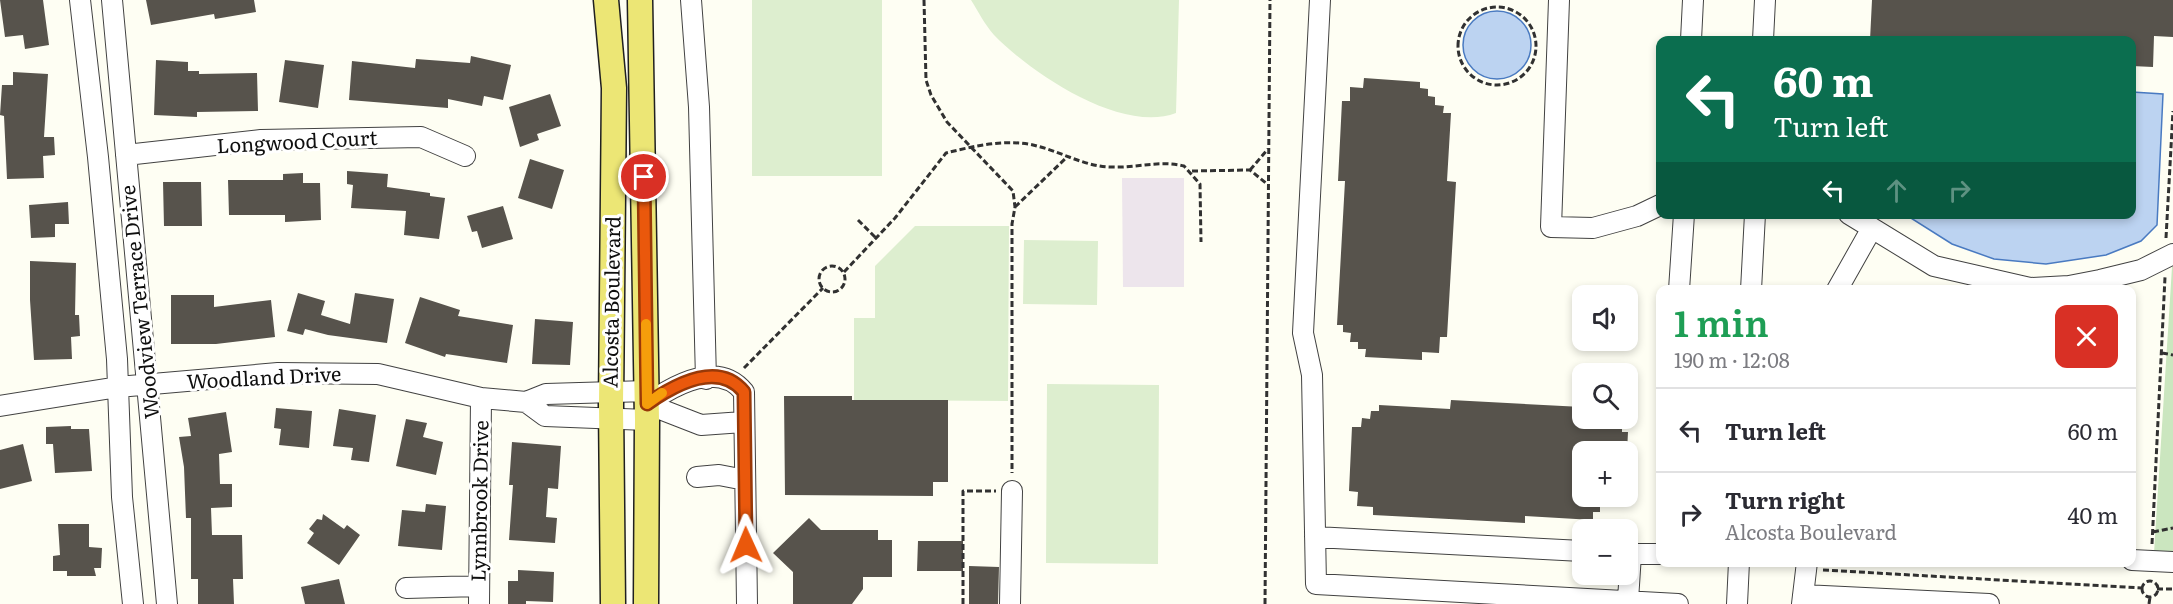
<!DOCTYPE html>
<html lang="en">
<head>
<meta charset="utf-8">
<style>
  :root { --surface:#fff; --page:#f7f7f7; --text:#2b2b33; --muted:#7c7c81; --line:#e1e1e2 }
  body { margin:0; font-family:Literata,serif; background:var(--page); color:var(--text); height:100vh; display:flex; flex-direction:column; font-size:22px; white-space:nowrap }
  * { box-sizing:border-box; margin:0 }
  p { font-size:20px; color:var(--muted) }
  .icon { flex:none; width:33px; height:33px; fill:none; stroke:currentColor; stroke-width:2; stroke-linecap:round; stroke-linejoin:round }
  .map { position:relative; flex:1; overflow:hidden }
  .panel { position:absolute; left:1656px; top:285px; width:480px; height:282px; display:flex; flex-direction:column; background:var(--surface); border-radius:12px; box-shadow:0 3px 9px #0003 }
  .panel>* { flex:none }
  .banner { position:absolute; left:1656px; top:36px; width:480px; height:183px; border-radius:12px; box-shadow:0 3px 9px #0003; background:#0b6e4f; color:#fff; overflow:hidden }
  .fabs { position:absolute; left:1572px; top:285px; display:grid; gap:12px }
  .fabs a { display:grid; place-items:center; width:66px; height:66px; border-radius:12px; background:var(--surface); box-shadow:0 3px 9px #0003; font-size:30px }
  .pin { position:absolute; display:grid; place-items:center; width:51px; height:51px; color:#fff; margin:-26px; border:3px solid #fff; border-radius:50%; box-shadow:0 2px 6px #0007 }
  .me { position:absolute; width:66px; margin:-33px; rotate:359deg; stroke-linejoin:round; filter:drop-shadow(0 0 4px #0008) }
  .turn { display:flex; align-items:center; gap:21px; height:126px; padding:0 18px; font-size:27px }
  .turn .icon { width:78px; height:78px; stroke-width:2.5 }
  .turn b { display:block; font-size:42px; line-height:51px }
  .lanes { display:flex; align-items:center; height:57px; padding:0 18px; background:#0003; justify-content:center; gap:30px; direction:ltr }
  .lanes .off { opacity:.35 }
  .round { display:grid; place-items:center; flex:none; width:63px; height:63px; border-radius:12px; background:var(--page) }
  .headline { display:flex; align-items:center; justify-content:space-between; height:102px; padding:0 18px }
  h1 { font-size:36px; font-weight:600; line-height:45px; color:#1e9e55 }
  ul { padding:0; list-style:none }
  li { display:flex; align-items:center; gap:18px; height:84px; padding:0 18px; border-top:2px solid var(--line) }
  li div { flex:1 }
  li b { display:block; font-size:22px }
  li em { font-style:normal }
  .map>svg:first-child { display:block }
  .industrial { fill:#ede5ec }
  .green { fill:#cbe6bf }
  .pitch { fill:#ddeecf }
  .water { fill:#bcd3f1; stroke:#497ac1; stroke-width:1.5 }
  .building { fill:#57534c }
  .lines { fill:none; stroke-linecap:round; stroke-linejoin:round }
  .minor-casing { stroke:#424242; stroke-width:22 }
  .major-casing { stroke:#202020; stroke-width:27 }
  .path { stroke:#313131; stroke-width:3; stroke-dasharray:6 3; stroke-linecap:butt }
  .minor { stroke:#fff; stroke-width:20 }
  .major { stroke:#ece675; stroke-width:24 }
  .route-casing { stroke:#983908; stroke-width:15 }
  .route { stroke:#ea580c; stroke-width:10 }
  .slow { stroke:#f59e0b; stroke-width:10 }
  .labels { text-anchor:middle; stroke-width:6; stroke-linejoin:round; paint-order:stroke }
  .street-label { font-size:20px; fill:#0f0f0f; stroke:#fff }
</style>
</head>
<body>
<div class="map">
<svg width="2173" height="604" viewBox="0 0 2173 604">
  <rect width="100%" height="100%" fill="#fefef3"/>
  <path class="industrial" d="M1122,178H1184V287H1123Z"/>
  <path class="green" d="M2173,266V553H2154L2172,267Z"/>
  <path class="pitch" d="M752,0H882V176H752Z
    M971,0H1179L1176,113C1121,134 1031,73 994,35C985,25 978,11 971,0Z
    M915,226H1009L1008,401L854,400V318H875V266Z
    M1024,240L1098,241L1097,305L1023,304Z
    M1047,384L1159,385L1158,564L1046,563Z"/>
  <path class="water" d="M1463 45a34 34 0 1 1 68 0a34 34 0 1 1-68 0Z
    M2132,92L2163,94L2157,225L2141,241L2106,255L2046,264L1994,259L1952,244L1906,215L2132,214Z"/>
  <path class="building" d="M0,0H43L49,45L25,49L23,35L5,37Z
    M146,0H254L256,12L215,19L214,14L151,25Z
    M1872,0H2173V37L2154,36L2153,67L2132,66V40H1870Z
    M471,56L511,65L503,100L484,96L482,106L448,99V108L349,100L352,61L415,68L416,59L470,63Z
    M156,60L188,62V71H199V74L257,73L258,111L197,112V117L154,115Z
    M285,60L324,65L318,108L279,102Z
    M13,72L48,74L44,137H54L55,155L43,156L44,178L7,179L4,116L0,115L2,85H13Z
    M1364,78L1420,82V88L1428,89V96L1435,97V105L1444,106L1443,113H1451L1447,181L1456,182L1447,337H1440L1439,353L1422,352V360L1365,357L1366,349H1358V342H1350L1351,333L1343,332V325H1337L1345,181H1338L1342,101H1350V87L1363,88Z
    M550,94L561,126L537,134L539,140L520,147L509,107Z
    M530,159L564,170L552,209L518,198Z
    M347,171L388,174L387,187L430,193V196L445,198L439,239L404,235L406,211L351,208L353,185L347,184Z
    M303,173V183H320L321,220L285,222V215H229L228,180H283V174Z
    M163,182H201L202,226H164Z
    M68,202L69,224H55V237L31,238L29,205Z
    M503,206L513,239L482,248L477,231L472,232L467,216Z
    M30,261L76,263L75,315H79L80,336L71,337L72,359L34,360L30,300Z
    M298,293L325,301L321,315L350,324L355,293L394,299L387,343L328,335L305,329L303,335L287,331Z
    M171,295H214V307L271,300L275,337L216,344H171Z
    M420,297L460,310L458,316L513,325L507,363L446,354L445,357L405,343Z
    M535,319L573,322L570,365L532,364Z
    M784,396H852V400H948V482H933V496L785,495Z
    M1451,400L1582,407V418H1622V432H1628L1627,452H1582V496H1600V512H1593V520L1525,516V523L1373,515V507L1357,506L1358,492L1349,491L1352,427H1361L1362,418L1370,419L1371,411H1379V405L1450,409Z
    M276,408L312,411L309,448L279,445L281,429L274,428Z
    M339,409L376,415L369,462L351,460L353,448L333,446Z
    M226,412L232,452L219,454L220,484H232V507L211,508L212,535H242L243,579H233L234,604H198V579H191V518H186L184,467L179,437L191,436L188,418Z
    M406,419L427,423L423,437L443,442L436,475L396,466Z
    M71,426V429H89L92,471L55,473L53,444H46V427Z
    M512,442L561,446L558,489L548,488L546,517L557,518L555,543L509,540L513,485H509Z
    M23,444L32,481L0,489V450Z
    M426,504L446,506L442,550L398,546L402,510L425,512Z
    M323,514L344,529L347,525L360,535L339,565L307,543L314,533L309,529L317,519L322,520Z
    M809,518L821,530H878V540H892V577H863V589L852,604H793V572L773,553Z
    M58,524H89V547L102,548L101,568H94L96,576H67V571H53V556L60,555Z
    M918,541H963V571H917Z
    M969,566L999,567L998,604H969Z
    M518,570L554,572L553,602L526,601V604H508V581H518Z
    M339,579L345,604H305L301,587Z"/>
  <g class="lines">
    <g class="minor-casing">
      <path id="minor" d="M80,0L98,157L117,359L122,497L133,604
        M112,0L167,604
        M691,0L699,107L706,379
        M1320,0L1303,333L1312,375L1316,584L1678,604
        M1559,0L1551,227L1593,228L1637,216L1660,205
        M1691,40L1693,0
        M1763,40L1765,0
        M126,155L261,140L421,137L465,156
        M1849,214L1934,266L2030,288L2069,286L2100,280L2141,270L2173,254
        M1679,290L1684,214
        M1751,290L1755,214
        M1837,290L1872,228
        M526,402L545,416L647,420
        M647,404C674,385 718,360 744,392L747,604
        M647,404L701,425L743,422
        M0,406L118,387L278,373L378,374L481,398L526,402L546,394L647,391
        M697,477L719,475L745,480
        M1315,537L1582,551
        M1628,553L1631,554L1628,600
        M1631,554H1660
        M2132,560L2173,562
        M406,588L479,586
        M1803,595L1989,604
        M479,604L481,398
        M1010,604L1012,491
        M1737,604L1739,562
        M1802,604L1807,562"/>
    </g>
    <g class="major-casing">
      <path id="major" d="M606,0L614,88L611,405L613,604
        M640,0L647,420L646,604"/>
    </g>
    <path class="path" d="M924,0L926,80L931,95L947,122L1013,191L1015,207L1012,224V473
      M1458 46a39 39 0 1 1 78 0a39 39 0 1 1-78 0Z
      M1250,170L1268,149
      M1192,171L1250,170L1267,184
      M1015,207L1067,157
      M858,220L876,238
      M2166,238L2173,111
      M819 279a13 13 0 1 1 26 0a13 13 0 1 1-26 0Z
      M844,272L895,218L946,153C974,146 1009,138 1037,146C1062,152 1085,167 1112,167C1137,168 1159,160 1184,166L1200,184L1201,242
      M2162,353L2173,355
      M744,368L823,288
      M2153,532L2173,528
      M2152,544L2165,277
      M1823,570L2142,588
      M2142 589a8 8 0 1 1 16 0a8 8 0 1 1-16 0Z
      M2157,589H2173
      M963,604V491H996
      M1265,604L1270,0
      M2149,604L2150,597"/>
    <use href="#minor" class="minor"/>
    <use href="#major" class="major"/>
  </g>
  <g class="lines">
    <g class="route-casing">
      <path id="route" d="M644,177L647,404C674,385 718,360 744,392L746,545"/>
    </g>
    <use href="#route" class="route"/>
    <path class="slow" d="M646,324L647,404L662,393"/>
  </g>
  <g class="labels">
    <g class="street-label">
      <text transform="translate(297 142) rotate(-3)" y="7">Longwood Court</text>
      <text transform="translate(140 302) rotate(-96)" y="7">Woodview Terrace Drive</text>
      <text transform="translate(612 302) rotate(-89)" y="7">Alcosta Boulevard</text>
      <text transform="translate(264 378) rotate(-3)" y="7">Woodland Drive</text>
      <text transform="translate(480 501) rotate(-89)" y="7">Lynnbrook Drive</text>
    </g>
  </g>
</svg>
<div class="fabs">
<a><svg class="icon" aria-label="sound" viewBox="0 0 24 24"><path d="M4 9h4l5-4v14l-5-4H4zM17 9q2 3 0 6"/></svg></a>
<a><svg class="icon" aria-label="search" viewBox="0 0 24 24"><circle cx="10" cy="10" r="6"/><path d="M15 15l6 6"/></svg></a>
<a>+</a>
<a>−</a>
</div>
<div class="pin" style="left:644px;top:177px;background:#d93025"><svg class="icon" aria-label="arrive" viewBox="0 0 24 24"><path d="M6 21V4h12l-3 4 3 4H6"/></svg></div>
<svg class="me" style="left:746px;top:545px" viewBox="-20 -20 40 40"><path d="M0-17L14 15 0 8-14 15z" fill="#ea580c" stroke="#fff" stroke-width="4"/></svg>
<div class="banner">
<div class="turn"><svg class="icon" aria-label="left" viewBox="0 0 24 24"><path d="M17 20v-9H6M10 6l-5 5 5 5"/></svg><div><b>60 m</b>Turn left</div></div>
<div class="lanes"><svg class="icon" aria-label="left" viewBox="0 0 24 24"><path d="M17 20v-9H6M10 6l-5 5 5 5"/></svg><svg class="icon off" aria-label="ahead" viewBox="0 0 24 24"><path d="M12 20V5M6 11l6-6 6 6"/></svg><svg class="icon off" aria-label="right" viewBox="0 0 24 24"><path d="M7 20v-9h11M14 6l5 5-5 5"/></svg></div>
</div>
<section class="panel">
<div class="headline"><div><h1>1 min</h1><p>190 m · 12:08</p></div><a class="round" style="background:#d93025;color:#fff"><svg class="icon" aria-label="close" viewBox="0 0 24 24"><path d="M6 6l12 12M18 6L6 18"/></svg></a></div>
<ul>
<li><svg class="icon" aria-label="left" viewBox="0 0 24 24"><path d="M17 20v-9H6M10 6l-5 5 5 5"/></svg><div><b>Turn left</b></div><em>60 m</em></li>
<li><svg class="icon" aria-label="right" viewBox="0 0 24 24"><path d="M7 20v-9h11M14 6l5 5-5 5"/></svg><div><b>Turn right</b><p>Alcosta Boulevard</p></div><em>40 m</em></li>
</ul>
</section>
</div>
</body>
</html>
